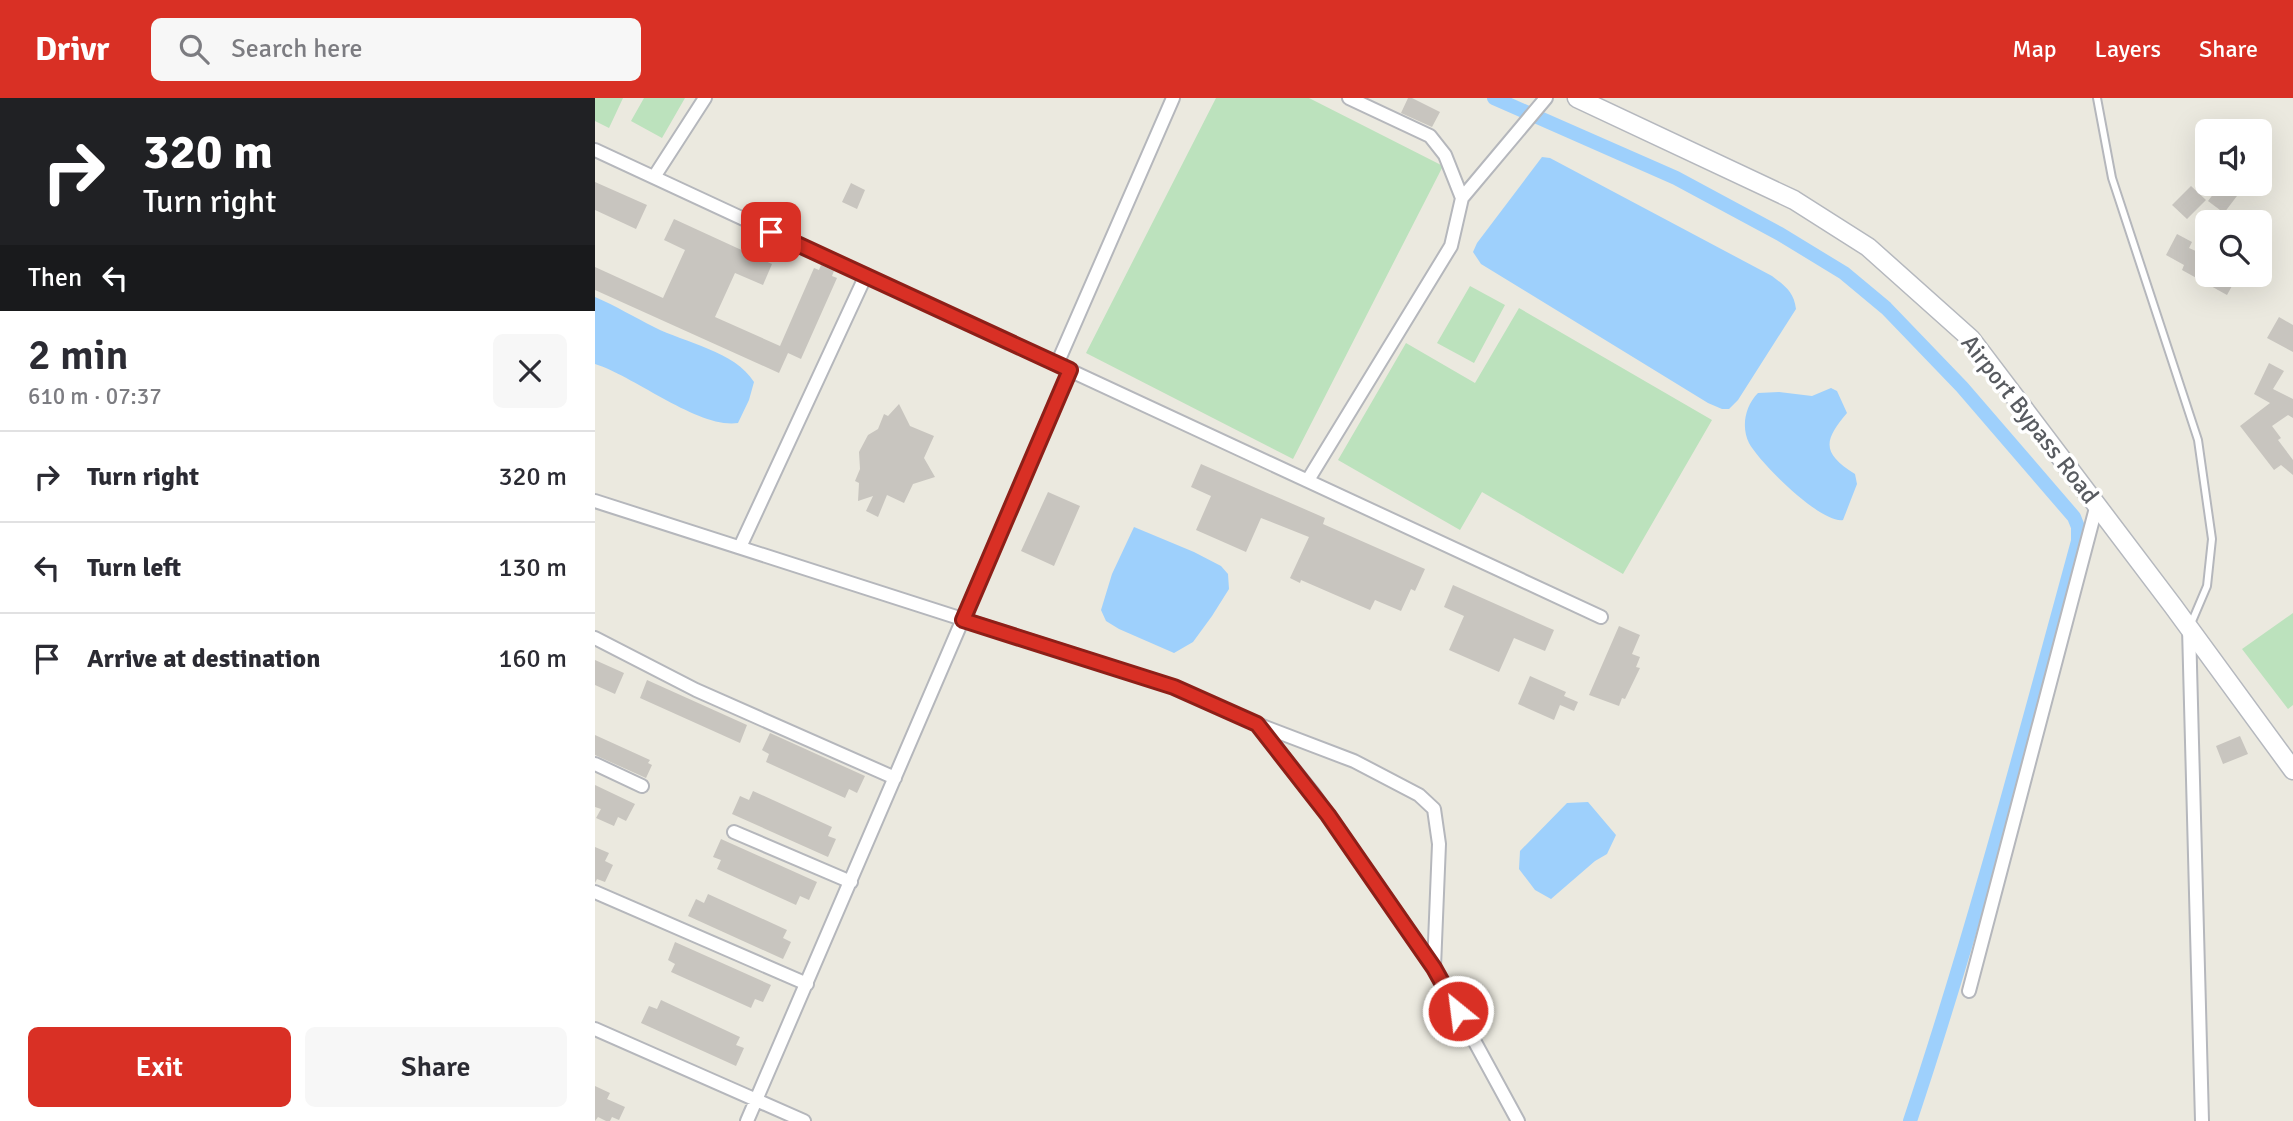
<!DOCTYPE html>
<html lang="en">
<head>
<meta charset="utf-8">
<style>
  :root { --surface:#fff; --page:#f7f7f7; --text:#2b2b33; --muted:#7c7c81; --line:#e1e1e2; --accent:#d93025 }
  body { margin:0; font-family:Signika,sans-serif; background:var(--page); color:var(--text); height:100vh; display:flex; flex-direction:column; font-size:26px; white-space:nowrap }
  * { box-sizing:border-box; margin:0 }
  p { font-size:23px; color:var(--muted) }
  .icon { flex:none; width:38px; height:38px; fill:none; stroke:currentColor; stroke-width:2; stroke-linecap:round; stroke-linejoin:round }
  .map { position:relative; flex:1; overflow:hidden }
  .drawer { display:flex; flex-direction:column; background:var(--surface); width:595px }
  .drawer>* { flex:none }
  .top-card { background:#202124; color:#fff; overflow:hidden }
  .fabs { position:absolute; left:1600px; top:21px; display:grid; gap:14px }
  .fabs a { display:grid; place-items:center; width:77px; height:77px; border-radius:10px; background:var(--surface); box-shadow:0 7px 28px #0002; font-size:35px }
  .pin { position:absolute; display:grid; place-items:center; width:60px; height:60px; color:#fff; margin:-30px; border-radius:14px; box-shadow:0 4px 10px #0006 }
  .me { position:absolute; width:77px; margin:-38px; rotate:331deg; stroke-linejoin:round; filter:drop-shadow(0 0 5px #0008) }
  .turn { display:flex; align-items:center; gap:24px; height:147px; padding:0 28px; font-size:32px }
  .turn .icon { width:91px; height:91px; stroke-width:2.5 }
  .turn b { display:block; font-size:49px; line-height:60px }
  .then { display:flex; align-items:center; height:66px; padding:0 28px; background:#0003; gap:14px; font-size:26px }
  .round { display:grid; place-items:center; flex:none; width:74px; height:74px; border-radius:10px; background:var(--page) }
  .head { display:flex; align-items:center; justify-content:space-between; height:119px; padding:0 28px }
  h1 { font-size:42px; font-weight:600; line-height:52px }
  .action { display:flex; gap:14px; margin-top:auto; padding:14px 28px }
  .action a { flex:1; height:80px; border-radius:10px; background:var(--accent); color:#fff; font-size:28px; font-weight:600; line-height:80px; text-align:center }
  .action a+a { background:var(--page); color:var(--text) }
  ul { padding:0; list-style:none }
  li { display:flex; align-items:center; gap:21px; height:91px; padding:0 28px; border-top:2px solid var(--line) }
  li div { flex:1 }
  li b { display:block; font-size:26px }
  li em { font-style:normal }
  header { display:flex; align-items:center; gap:42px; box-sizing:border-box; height:98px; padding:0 35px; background:var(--accent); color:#fff }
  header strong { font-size:33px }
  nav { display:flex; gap:38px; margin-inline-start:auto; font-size:24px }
  .search { width:490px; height:63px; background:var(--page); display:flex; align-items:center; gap:18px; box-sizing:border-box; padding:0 24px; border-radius:10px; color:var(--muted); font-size:26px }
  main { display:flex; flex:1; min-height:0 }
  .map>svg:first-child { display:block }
  .green { fill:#bce2bd }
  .water { fill:#9ed0fc }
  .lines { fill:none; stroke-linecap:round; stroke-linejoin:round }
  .canal { stroke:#9ed0fc; stroke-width:14 }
  .building { fill:#c8c5bf }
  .lane-casing { stroke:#b5b7bc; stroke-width:10 }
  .street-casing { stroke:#b5b7bc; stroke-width:16 }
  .secondary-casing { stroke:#b5b8be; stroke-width:21 }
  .lane { stroke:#fff; stroke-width:6 }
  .street { stroke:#fff; stroke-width:12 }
  .secondary { stroke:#fff; stroke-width:18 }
  .route-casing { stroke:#8d1f18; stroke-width:18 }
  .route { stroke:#d93025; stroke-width:12 }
  .labels { text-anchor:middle; stroke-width:7; stroke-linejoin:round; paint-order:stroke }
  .street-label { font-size:24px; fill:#585b60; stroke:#fff }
</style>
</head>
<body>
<header>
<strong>Drivr</strong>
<div class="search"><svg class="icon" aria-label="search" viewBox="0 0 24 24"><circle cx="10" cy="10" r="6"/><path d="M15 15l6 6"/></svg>Search here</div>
<nav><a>Map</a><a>Layers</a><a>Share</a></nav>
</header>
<main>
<section class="drawer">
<div class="top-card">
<div class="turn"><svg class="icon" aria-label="right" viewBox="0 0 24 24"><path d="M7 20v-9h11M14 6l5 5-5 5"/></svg><div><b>320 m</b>Turn right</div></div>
<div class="then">Then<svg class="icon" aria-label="left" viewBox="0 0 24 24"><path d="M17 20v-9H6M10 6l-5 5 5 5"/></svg></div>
</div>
<div class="head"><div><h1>2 min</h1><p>610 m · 07:37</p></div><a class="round"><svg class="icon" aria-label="close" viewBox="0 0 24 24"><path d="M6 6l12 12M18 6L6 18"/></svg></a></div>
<ul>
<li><svg class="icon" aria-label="right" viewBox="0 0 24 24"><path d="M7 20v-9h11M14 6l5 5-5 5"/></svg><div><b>Turn right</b></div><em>320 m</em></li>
<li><svg class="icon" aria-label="left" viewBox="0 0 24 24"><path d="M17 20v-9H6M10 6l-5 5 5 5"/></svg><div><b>Turn left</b></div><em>130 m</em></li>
<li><svg class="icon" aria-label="arrive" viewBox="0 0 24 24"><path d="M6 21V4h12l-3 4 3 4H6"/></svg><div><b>Arrive at destination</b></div><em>160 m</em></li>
</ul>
<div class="action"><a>Exit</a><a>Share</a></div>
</section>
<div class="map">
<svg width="1698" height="1023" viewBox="0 0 1698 1023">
  <rect width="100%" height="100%" fill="#ebe9df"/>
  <path class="green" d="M0,0H28L14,30L0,23Z
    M49,0H90L67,40L36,23Z
    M621,0H714L848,68L698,361L491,255Z
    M875,188L910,207L879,265L842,245Z
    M924,210L1117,322L1028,476L887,394L865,432L743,362L811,245L880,285Z
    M1698,515V607L1693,611L1647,551Z"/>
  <path class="water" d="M947,59L955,60L1177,178C1190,188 1199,194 1201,211L1143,302L1134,311H1127L1113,305L886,166L878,154L882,145Z
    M0,199C21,208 39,219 59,229C90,245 140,253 159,284L154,302L143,325C104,331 39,278 0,266Z
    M1236,290L1242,293L1252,315C1228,343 1227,355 1260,376L1262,386L1248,422C1226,426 1164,364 1154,345C1146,329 1150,308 1163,295L1184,294L1217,298Z
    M539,429L599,454L626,468L633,476L634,491L617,518L598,544L579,555L524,531L511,523L506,512L517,476Z
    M993,704L1021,737L1012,756L1000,763L956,801L940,792L924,771L925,753L972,705Z"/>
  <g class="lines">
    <path class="canal" d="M899,0L1081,80L1185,136L1249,175L1291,210L1367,289L1479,419L1483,429V443C1430,637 1379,832 1315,1023"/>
  </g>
  <path class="building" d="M813,0H817L845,14L837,29L806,15Z
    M0,84L52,107L41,131L0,112Z
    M256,85L270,92L262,111L247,104Z
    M1626,86H1635L1645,94L1629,115L1613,103Z
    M1596,88L1611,102L1592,121L1577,107Z
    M79,121L177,166L168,187L140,175L120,219L185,248L219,170L224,172L226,167L239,173L237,178L242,180L206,261L193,255L184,275L0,192V169L68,200L90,152L69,142Z
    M1582,136L1597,144L1594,150L1612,158V177H1643L1632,197L1587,172L1589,167L1571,157Z
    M1684,219L1698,227V254L1672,240Z
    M1674,265L1689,273L1678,291L1698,301V320L1693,317L1677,328L1686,340L1683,342L1698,362V377L1686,367L1679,372L1645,328L1675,305L1659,296Z
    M304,306L315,328L339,338L329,360L340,379L318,386L309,405L292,397L283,419L271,413L278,398L263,403L264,385L260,383L265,371L264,354L273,337L283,331L289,316L293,318Z
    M606,366L730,420L728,426L830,471L820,493L816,491L806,513L780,502L775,512L706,482L705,485L695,480L714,439L666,420L651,454L601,432L616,398L596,389Z
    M453,394L485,408L459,468L426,453Z
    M858,487L959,532L950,553L919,540L904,574L854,552L869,518L849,509Z
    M1024,528L1045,537L1037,556L1045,559L1041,569L1045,570L1030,601L1027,600L1024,608L994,597Z
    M0,562L29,575L20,596L0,587Z
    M935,578L971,594L969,598L983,604L979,613L965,607L959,622L923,606Z
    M52,582L152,627L145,645L45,600Z
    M175,635L270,678L262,695L254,691L250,700L171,664L174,656L167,652Z
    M0,637L55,662L53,665L57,667L51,680L0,657Z
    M1645,638L1653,656L1628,666L1621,648Z
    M0,687L40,706L31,723L23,719L19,728L1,720L6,711L0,709Z
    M158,693L237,729L233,738L241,741L233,759L137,716L145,698L154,702Z
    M126,741L222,784L214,802L205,798L201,807L122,771L126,762L118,759Z
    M0,749L14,755L10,763L18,767L10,784L2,781L0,785Z
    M113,796L192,832L188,840L196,844L188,861L93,818L101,801L109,805Z
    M80,844L176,887L168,904L160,901L156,910L76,874L80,866L73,862Z
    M66,902L145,939L141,947L149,950L141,968L46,925L54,908L62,911Z
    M0,988L15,995L12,1001L30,1009L24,1022L17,1019L15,1023H11L3,1019L0,1023Z"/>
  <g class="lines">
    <g class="lane-casing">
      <path id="lane" d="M1502,0L1517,80L1603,342L1617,441L1612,488L1595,528"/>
    </g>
    <g class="street-casing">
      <path id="street" d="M0,52L1006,519
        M59,79L110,0
        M867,100L951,0
        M462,266L578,0
        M713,382L856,148L867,100L850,57L835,38L754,0
        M0,403L579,589L662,626L718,695L839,869L923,1023
        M145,449L271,177
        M1594,530L1607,1023
        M0,540L101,592L300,680
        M662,626L759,663L824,697L839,711L844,746L839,869
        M0,666L47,688
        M139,734L256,784
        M0,794L212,886
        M1374,893L1502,406
        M0,931L209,1023
        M152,1023L475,272"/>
    </g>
    <g class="secondary-casing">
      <path id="secondary" d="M982,0L1199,102L1273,149L1376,241L1578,508L1698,672"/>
    </g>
    <use href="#lane" class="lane"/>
    <use href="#street" class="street"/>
    <use href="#secondary" class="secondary"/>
  </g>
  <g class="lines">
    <g class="route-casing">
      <path id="route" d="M176,134L475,272L368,522L579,589L662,626L733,717L839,870L863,913"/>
    </g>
    <use href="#route" class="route"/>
  </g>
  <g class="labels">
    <g class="street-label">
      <text transform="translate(1435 321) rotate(52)" y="8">Airport Bypass Road</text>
    </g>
  </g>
</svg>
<div class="fabs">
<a><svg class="icon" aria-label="sound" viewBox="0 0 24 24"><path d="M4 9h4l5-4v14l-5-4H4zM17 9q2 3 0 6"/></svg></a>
<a><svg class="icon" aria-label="search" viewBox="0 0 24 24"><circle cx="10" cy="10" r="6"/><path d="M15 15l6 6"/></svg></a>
</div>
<div class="pin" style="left:176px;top:134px;background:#d93025"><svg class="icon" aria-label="arrive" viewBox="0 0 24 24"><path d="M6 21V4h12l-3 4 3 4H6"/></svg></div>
<svg class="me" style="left:863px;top:913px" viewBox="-20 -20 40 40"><circle r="17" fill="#d93025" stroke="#fff" stroke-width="3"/><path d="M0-11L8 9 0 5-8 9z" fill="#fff"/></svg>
</div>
</main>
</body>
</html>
